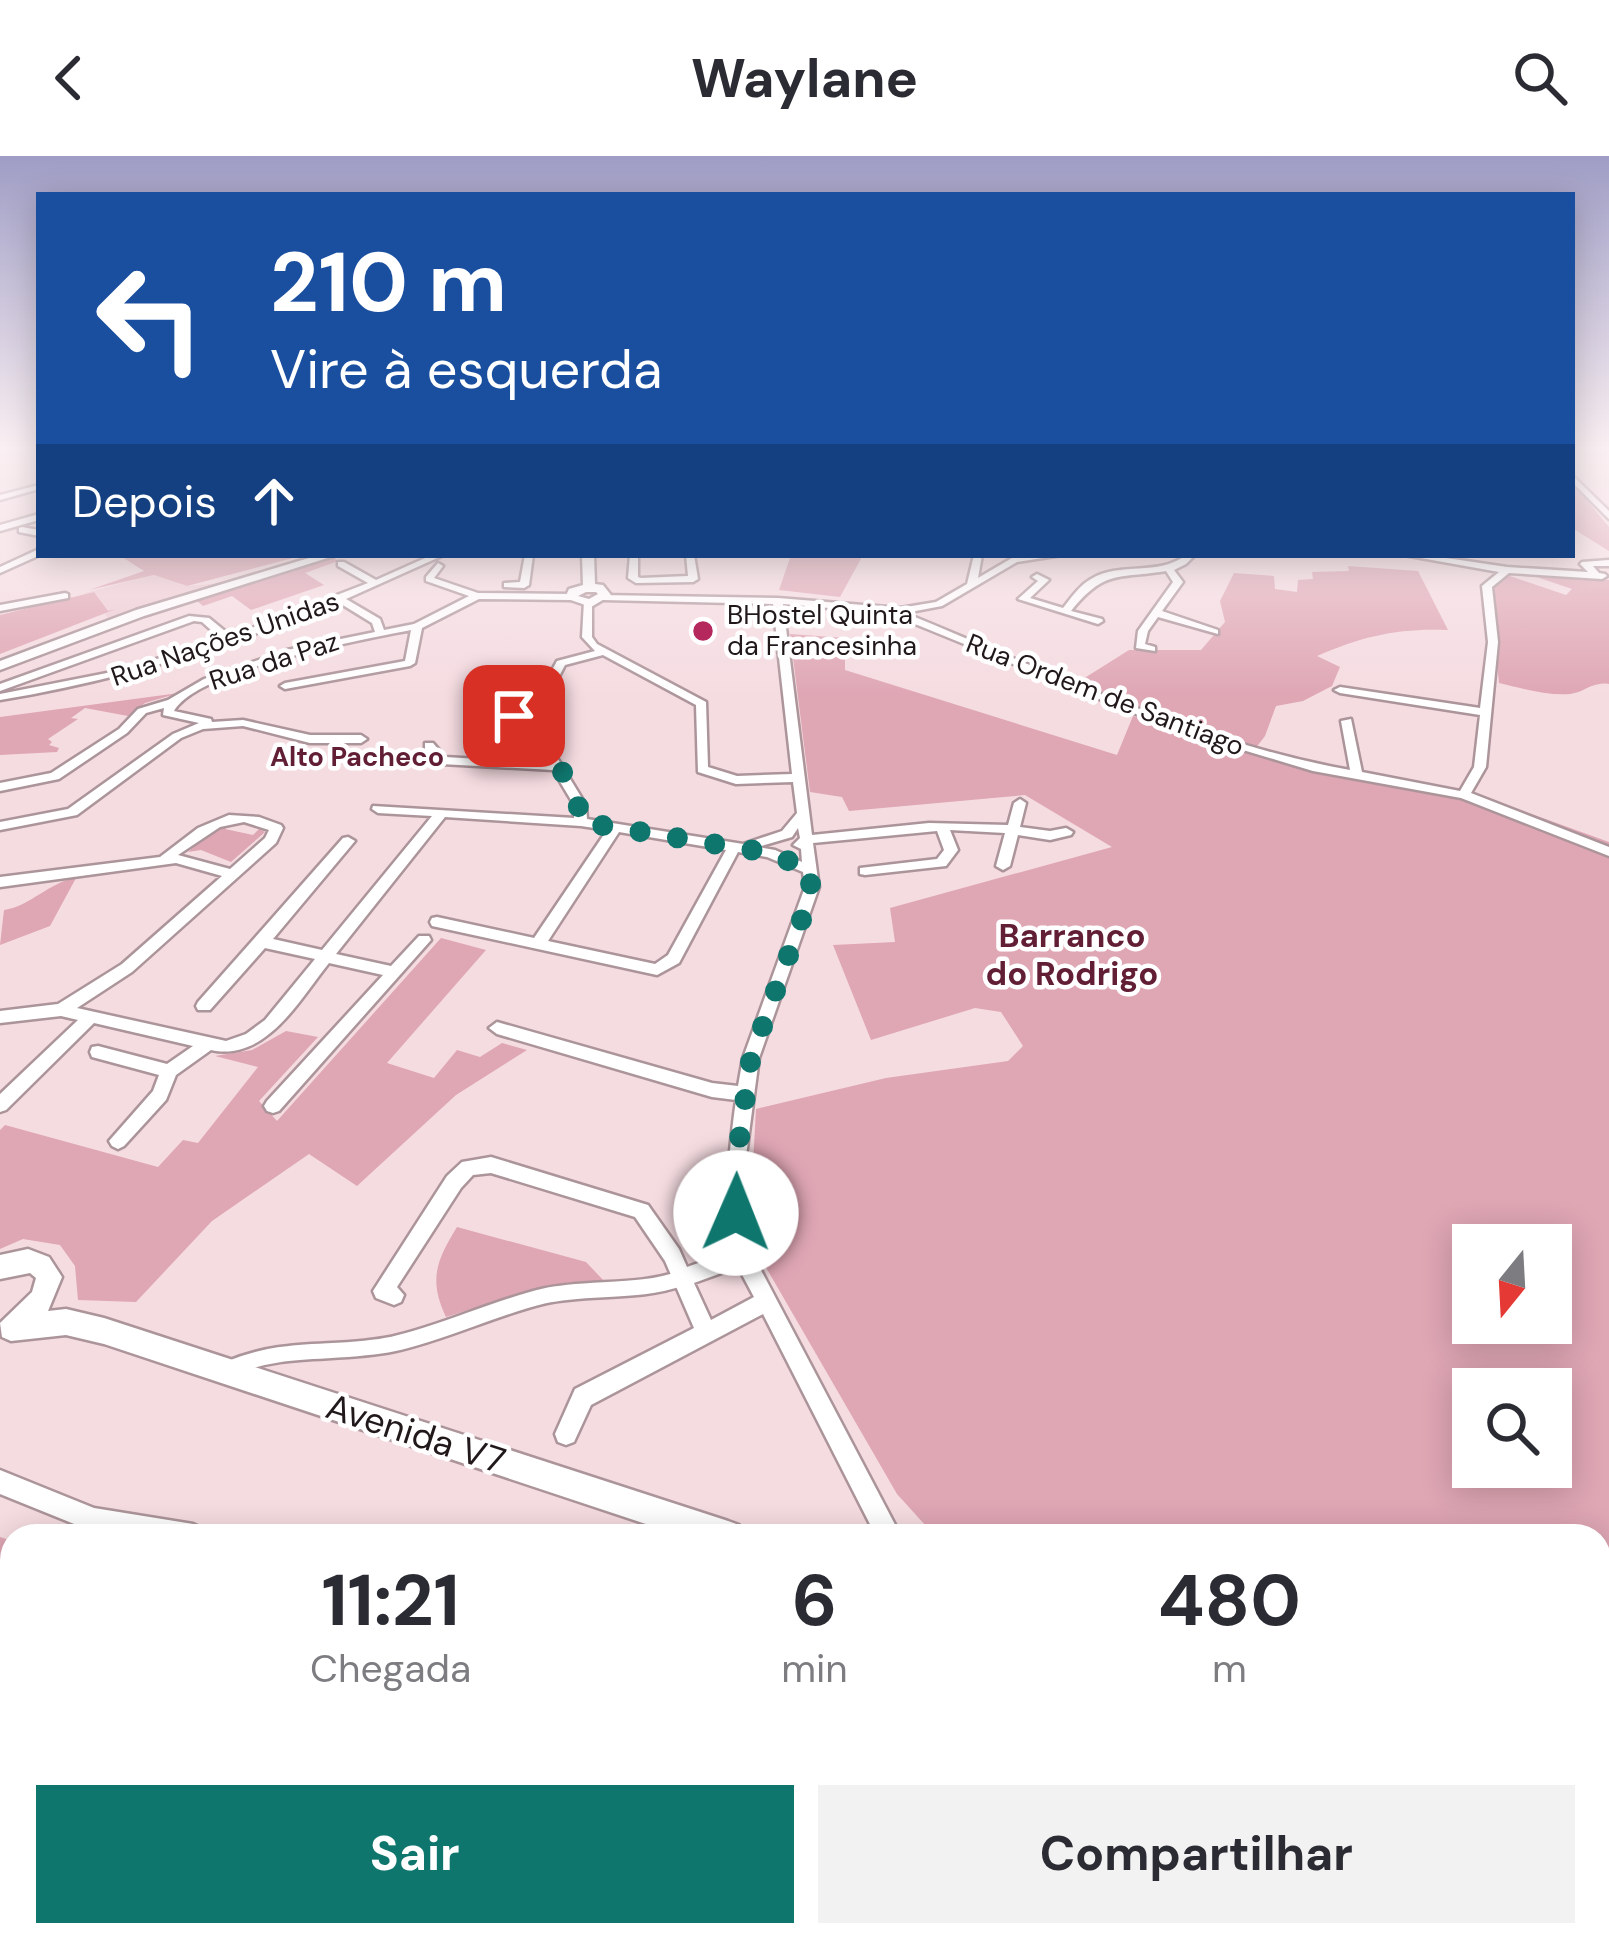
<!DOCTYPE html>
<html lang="pt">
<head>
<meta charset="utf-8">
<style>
  :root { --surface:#fff; --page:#f2f2f3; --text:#2b2b33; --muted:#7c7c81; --accent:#0f766e }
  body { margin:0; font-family:"DM Sans",sans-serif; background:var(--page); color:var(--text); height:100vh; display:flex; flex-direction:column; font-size:45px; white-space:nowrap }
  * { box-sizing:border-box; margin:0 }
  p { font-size:39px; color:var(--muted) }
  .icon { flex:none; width:66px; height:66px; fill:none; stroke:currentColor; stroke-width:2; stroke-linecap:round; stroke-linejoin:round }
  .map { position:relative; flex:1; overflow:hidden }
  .side { position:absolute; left:0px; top:1368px; width:1611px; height:423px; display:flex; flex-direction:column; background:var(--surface); border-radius:36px 36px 0 0; box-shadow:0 6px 30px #0003 }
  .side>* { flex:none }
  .top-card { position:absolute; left:36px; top:36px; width:1539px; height:366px; border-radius:0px; box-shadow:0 6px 30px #0003; background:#1a4fa0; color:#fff; overflow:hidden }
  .needle { width:78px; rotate:198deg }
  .controls { position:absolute; left:1452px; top:1068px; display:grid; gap:24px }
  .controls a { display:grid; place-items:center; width:120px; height:120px; border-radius:0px; background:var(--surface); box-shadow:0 6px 30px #0003; font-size:60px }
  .pin { position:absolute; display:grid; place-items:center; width:102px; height:102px; color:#fff; margin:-51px; border-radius:24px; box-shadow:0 6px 18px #0006 }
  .me { position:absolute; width:132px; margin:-66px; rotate:1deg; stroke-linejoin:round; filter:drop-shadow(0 0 9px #0008) }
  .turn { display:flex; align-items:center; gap:42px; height:252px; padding:0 36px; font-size:54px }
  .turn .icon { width:156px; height:156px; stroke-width:2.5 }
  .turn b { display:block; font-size:84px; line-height:102px }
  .then { display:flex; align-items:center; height:114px; padding:0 36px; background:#0003; gap:24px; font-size:45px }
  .eta { display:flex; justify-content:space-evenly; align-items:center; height:204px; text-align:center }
  .eta b { font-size:72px; font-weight:700; line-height:84px }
  .button { display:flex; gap:24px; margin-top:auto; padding:24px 36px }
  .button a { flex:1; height:138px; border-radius:0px; background:var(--accent); color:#fff; font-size:48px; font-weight:700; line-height:138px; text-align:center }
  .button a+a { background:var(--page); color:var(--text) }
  header { display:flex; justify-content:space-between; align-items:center; height:156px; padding:0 36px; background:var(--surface); font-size:54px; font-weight:700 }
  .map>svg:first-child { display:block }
  .built { fill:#eecdd4 }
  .green { fill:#dfa6b4; fill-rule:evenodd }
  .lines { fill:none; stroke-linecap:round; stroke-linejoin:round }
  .pedestrian-casing { stroke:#ac959a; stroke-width:20 }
  .minor-casing { stroke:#ac959a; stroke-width:5 }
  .tertiary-casing { stroke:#ac959a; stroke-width:5 }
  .secondary-casing { stroke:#ac959a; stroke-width:5 }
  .pedestrian { stroke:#fff; stroke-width:15 }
  .minor { fill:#fff; fill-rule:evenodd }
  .tertiary { fill:#fff; fill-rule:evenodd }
  .secondary { fill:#fff; fill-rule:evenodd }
  .route { stroke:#0f766e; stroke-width:21; stroke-dasharray:0 37.8 }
  .poi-dot { fill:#b5285e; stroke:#fff; stroke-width:4.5 }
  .labels { text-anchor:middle; stroke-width:9; stroke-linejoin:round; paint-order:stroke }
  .far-poi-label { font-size:27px; fill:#21181a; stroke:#fff; text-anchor:start }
  .far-street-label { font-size:27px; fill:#21181a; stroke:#fff }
  .far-neighbourhood-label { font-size:27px; font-weight:bold; fill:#621e35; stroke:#fff }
  .neighbourhood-label { font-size:33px; font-weight:bold; fill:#621e35; stroke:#fff }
  .near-street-label { font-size:36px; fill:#21181a; stroke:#fff }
</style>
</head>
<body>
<header><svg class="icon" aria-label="back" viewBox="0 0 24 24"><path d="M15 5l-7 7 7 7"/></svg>Waylane<svg class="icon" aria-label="search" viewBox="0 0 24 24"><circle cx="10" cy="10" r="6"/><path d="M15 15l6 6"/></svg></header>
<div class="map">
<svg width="1609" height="1790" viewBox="0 0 1609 1790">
  <rect width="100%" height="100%" fill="#f5dce1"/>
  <path class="built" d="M154,419L186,430L222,427L108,463L94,436L77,439Z"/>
  <path class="green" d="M1572,326L1609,371V395L1572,372Z
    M119,399H304L187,430L154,419L89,434L144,415Z
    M791,399H863L840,441L779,434Z
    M334,402L338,405L305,417L324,429L251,454L232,440L203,450L196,444Z
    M1348,410L1418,415L1448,474C1398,472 1363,480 1317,500L1340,511L1332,530L1303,545L1276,550L1265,580L1255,593L1075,528L1129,494H1201L1225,466L1220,445L1234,417L1274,420L1275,433L1297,436L1298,424L1313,423L1312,416L1349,415Z
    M1528,418L1609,424V528C1593,525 1585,536 1570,538C1547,540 1521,532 1499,527L1489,431L1507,419L1566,439L1572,433Z
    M94,436L108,455L116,453L0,498V459Z
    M790,478L845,482V514L1117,599L1133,560L1333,620L1473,646L1476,638L1609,686V1790H994L990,1779H1599V1380H935L897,1338L749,1082L756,953L886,922L1008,905L1023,890L1001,856L975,852L871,884L833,789L895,786L890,752L1112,691L1025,639L849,655L842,641L810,636ZM1473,1089H1551V1167H1473ZM1473,1233H1551V1311H1473Z
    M179,537L145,547L128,560L85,552L71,562L78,563L48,583L52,586L49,589L59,592L57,596L0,599V561Z
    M231,668L225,673L253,679L259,673L265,676L231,706L201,694L188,696L218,670Z
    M76,722L50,770L0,789L4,754C31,750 49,726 76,722Z
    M441,782L486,794L387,907L434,922L457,894L480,901L502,887L527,894L456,939L357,1030L309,998L212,1065L136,1146L78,1144L75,1110L60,1089L23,1083L0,1093V974L5,969L158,1011L183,984L198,987L258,911L215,900L252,894L286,875L318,881L259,945L277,965Z
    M457,1071L586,1106L604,1125L527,1136L446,1161C428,1123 437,1104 457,1071Z
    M0,1381L12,1385V1574L0,1590Z"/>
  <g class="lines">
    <g class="pedestrian-casing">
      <path id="pedestrian" d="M228,1213C286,1188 334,1200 393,1188C444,1177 493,1152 544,1140C589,1130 639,1138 682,1122"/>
    </g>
    <g class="minor-casing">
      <path id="minor" d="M1572,319L1609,355V363L1572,326Z
        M39,329V333L0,344V339Z
        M22,371L39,374V380L19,376V372Z
        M39,393L40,399L0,417V411Z
        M432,399H444L346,443L380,463L384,474L414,468L469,440L426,425V421L438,407L443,410L434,422L478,437L570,438L575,441L570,444L479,443L422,472L415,507L410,510L285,533L280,530L285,527L405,505L411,474C362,484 198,513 174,555L211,563L212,566L243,564L310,579H361L367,583L361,587H310L243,570L203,573L181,582L77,659L0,674V666L68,653L173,578L199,567L163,559L164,552L146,557L127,577L59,623L0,635V627L51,617L119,573L138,553L168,544L204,523L287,494L375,476L372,467L338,446C228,491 117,525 0,544V538L112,516L222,484L202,466L194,465L0,535V528L189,460L209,462L231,480L368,427L338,410V406H344L376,424Z
        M525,399H533L529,429L524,432L504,431V427L520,426Z
        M630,399H638V421L641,422L688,420L686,399H694L698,423L693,426L636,427L628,422Z
        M974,399H982L978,422L1012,402L1062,399L1017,406L942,450L905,457C1050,516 1195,586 1350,614L1341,565L1351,563L1362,616L1460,635L1474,611L1480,559L1340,537L1334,534L1340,531L1480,552L1488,486L1482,430L1499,416L1404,399H1426L1507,411L1588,416L1580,408L1582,406L1609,404V410H1593L1599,417L1605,418L1607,420L1602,423L1509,417L1492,431L1498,486L1486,611L1471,637L1609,691V700L1461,642L1313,615L1173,573L888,457L783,448L812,679L929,667L1008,669L1014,647L1020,643L1026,647L1020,671L1050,675L1066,672L1073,676L1071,679L1050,684L1018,679L1010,710L1003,714L996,710L1005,677L950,674L958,694L946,710L865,719L860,718V712L937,703L944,694L937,675L813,687L819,731L759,902L746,1000L745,1057L753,1099L901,1380H876L763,1158L591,1249L574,1286L566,1289L558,1286L555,1278L575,1233L694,1172L665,1105L635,1061L491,1017L473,1019L461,1032L397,1131L404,1139L401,1146L394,1149L376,1142L373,1135L447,1020L462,1006L491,1001L648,1049L679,1093L687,1111L732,1095C724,1043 729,995 736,944L712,941L497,878L489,872L497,866L712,927L738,930L743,902L805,731L803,716L767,701L738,696L679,807L657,819L432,770L430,766L432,762L437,761L534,782L607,674L581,670L445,661L336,798L391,810L419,780H429L431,784L279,955L273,957L267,955L264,950L267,945L383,819L329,807C300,843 266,906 211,894L176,919L166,944L124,990L118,993L112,990L109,985L153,935L159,919L92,901L90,896L92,891L98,890L167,908L193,890L94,867L6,954L0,956V938L78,864L61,860L0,867V855L58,848L122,808L222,720L176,707L0,731V721L160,701L198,672L229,659L259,661L281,669L283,672L276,687L132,816L77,852L226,885L246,878L265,864L315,803L265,792L210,854H198L196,850L198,846L343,682L348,681L355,685L273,783L322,794L432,660L378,657L372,653L373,650L574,662V649L553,614L441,608L437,607L425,593V587H433L445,601L549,607L527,571L518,564L504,566L498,563L520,557L536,567L586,649L587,663L743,688L782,675L797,657L793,626L736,628L698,616L696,549L603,499L565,509L541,555H533L531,553L557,505L595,495L582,481L584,445L592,447V481L597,488L706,546L708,611L737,620L792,618L773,448L604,444L601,443V439L778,442L900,452L936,446L967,428ZM244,666L269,674L265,682L230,713L178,699L220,671ZM798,672L800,682L793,689L801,693L802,706L775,694L758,691L792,681ZM619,676L726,694L668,799L655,808L548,785ZM738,1111L754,1141L711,1164L694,1127Z
        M1186,399H1195L1186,408L1174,414L1183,426L1162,455L1218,474V478L1158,461L1148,475L1145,488L1155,491V495L1136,492L1138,475L1173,426L1166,415C1118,423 1105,413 1071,455L1102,463L1103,465L1098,468L1018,443L1038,425L1032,421L1037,418L1049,424L1030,442L1063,452C1071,442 1079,430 1091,423C1120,405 1158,421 1186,399Z
        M65,437L68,438V442L0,455V449Z
        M0,1314L94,1352L193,1368L201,1372L205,1380H120L94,1376L0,1338Z
        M159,1779H189L184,1790H154Z
        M497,1779H527L523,1790H493Z
        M716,1779H746L744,1790H714Z
        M955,1779H985L987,1790H957Z"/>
    </g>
    <g class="tertiary-casing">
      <path id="tertiary" d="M39,358V364L0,375V369Z
        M582,399H594L595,428L603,429L611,439L591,451L565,442L569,433L583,429ZM586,436H596L598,438L589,443L578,440Z
        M28,1093L49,1101L62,1121L48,1155L66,1153L104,1162L728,1365L739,1369L743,1380H682L104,1188L66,1179L11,1185L2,1181L0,1167L32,1136L36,1122L30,1117L0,1123V1099Z
        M1543,1779H1592L1596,1790H1547Z"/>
    </g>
    <g class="secondary-casing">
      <path id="secondary" d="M319,399H337L144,460L0,514V505L136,454Z"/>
    </g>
    <use href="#pedestrian" class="pedestrian"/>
    <use href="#minor" class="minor"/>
    <use href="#tertiary" class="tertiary"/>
    <use href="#secondary" class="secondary"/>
  </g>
  <linearGradient id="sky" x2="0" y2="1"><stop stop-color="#9f9dc5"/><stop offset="0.54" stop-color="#faeff2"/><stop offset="1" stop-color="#faeff2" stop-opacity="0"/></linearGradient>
  <rect width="1609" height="541" fill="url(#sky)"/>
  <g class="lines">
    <path class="route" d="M514,560C536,564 583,643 581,666L770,697L810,714L811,738L751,902L737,1000L736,1057"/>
  </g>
  <circle class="poi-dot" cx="703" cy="475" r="12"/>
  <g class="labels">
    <g class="far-poi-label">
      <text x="727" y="468">BHostel Quinta<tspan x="727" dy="31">da Francesinha</tspan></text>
    </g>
    <g class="far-street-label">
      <text transform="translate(225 483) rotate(-19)" y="9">Rua Nações Unidas</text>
      <text transform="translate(274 505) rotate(-18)" y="9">Rua da Paz</text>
      <text transform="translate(1105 539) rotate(21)" y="9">Rua Ordem de Santiago</text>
    </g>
    <g class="far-neighbourhood-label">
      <text x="357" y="610">Alto Pacheco</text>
    </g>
    <g class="neighbourhood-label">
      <text x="1072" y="791">Barranco<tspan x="1072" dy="38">do Rodrigo</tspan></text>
    </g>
    <g class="near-street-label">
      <text transform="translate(416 1277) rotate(18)" y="13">Avenida V7</text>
    </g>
  </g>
</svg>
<div class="controls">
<a><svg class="needle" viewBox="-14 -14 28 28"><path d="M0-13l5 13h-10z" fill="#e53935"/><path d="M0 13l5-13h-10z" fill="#7c7c81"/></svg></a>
<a><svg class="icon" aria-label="search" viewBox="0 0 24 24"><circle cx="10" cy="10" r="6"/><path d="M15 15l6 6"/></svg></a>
</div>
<div class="pin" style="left:514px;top:560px;background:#d93025"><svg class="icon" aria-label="arrive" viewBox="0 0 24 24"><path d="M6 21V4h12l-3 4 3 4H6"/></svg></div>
<svg class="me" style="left:736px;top:1057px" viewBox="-20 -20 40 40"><circle r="19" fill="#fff"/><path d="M0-13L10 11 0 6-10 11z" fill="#0f766e"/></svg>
<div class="top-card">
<div class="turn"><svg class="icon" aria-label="left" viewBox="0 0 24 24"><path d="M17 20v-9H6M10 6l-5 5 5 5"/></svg><div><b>210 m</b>Vire à esquerda</div></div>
<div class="then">Depois<svg class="icon" aria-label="ahead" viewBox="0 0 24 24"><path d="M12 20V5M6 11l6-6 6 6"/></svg></div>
</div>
<section class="side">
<div class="eta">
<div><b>11:21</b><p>Chegada</p></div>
<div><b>6</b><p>min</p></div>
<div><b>480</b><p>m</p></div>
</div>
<div class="button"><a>Sair</a><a>Compartilhar</a></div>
</section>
</div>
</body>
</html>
